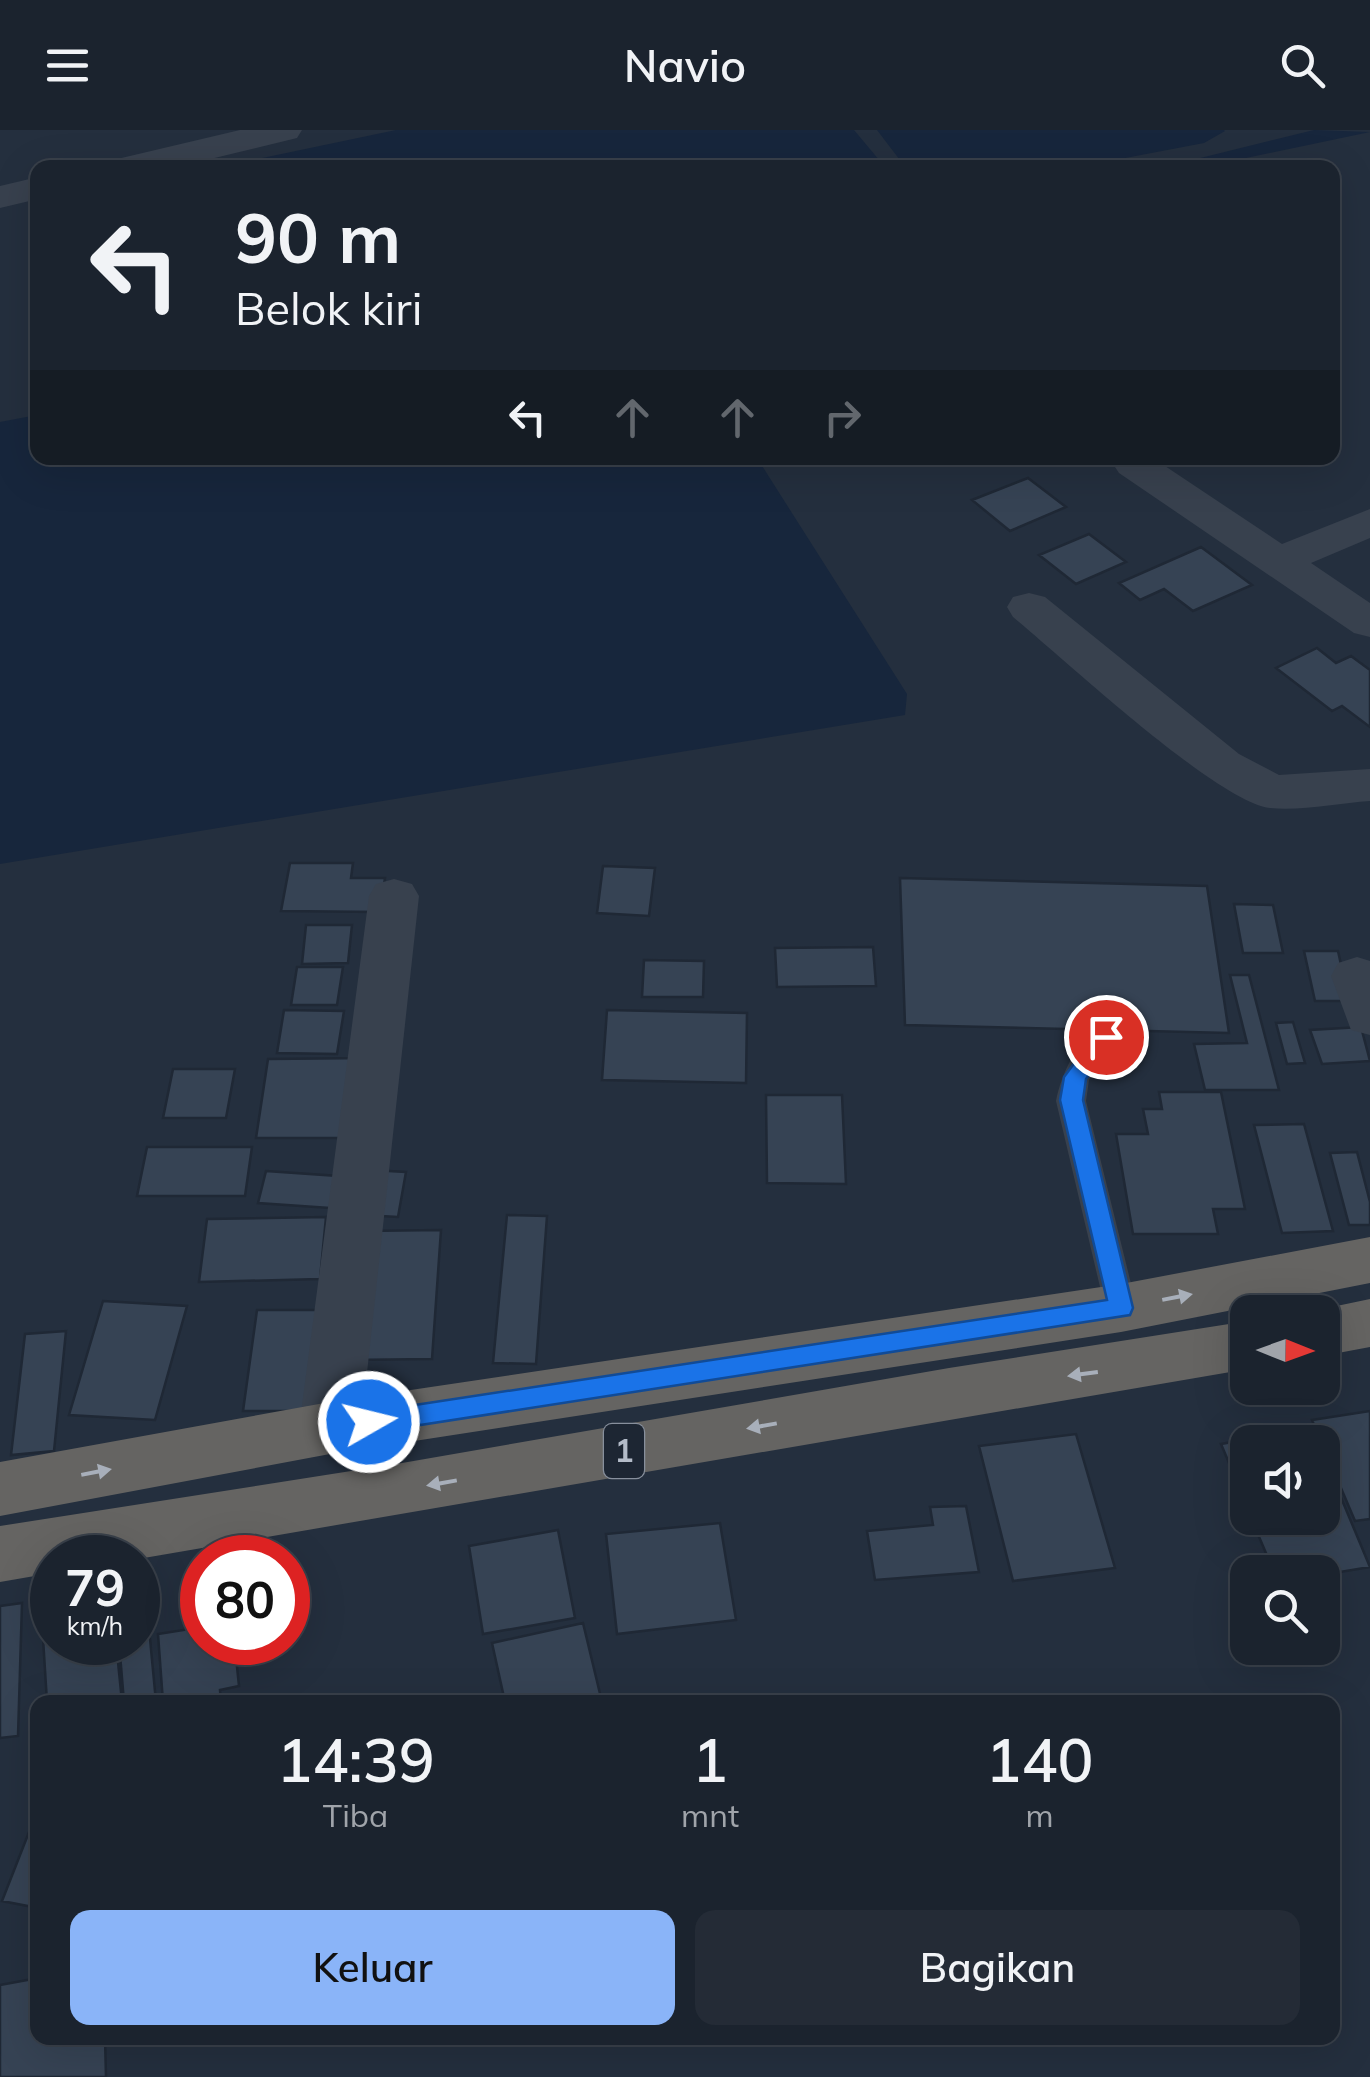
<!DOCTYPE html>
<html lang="id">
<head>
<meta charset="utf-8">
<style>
  :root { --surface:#1b232e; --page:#242b36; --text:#f1f3f6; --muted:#a0a4aa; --line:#39404a; --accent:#8ab4f8 }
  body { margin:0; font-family:Mulish,sans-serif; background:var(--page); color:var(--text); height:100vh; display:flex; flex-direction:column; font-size:38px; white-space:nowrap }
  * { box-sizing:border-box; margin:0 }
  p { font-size:32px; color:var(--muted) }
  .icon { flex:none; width:55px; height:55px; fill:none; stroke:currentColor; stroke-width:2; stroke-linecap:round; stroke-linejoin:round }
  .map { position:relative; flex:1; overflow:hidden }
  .panel { position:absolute; left:30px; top:1565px; width:1310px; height:350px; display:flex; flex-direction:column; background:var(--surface); border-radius:20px; box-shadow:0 10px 40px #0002,0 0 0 2px var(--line) }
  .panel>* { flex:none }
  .hud { position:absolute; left:30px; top:30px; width:1310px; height:305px; border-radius:20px; box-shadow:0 10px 40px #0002,0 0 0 2px var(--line); background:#1b232e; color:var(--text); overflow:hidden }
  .needle { width:65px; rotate:91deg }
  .controls { position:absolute; left:1230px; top:1165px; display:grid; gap:20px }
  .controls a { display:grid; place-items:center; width:110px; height:110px; border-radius:20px; background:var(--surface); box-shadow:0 10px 40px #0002,0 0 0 2px var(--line); font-size:50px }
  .speed { position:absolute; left:30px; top:1405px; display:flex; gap:20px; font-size:50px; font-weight:700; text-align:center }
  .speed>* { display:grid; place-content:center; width:130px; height:130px; border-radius:50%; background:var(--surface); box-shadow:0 10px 40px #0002,0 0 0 2px var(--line); line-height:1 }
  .speed small { font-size:25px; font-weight:400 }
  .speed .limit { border:15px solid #d22; background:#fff; color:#111 }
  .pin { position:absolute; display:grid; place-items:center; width:85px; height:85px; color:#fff; margin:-42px; border:5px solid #fff; border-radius:50%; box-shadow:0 2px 10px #0007 }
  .me { position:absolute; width:110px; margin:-55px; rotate:82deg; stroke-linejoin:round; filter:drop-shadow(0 0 8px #0008) }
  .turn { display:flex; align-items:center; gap:35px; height:210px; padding:0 40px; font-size:45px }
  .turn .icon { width:130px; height:130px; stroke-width:2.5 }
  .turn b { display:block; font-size:70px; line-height:85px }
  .lanes { display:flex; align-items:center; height:95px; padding:0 40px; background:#0003; justify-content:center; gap:50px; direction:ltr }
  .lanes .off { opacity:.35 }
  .eta { display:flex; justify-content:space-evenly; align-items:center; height:170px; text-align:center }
  .eta b { font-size:60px; font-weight:600; line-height:70px }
  .primary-button { display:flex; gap:20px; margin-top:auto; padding:20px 40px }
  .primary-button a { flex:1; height:115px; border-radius:20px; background:var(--accent); color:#111; font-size:40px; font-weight:600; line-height:115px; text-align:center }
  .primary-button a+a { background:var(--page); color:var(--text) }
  header { display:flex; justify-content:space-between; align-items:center; height:130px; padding:0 40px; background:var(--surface); font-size:45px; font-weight:600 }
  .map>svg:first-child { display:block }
  .water { fill:#17263c }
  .building { fill:#364354; stroke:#1f2835; stroke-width:2.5 }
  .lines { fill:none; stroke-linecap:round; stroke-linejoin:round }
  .service { fill:#38414e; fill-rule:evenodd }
  .minor { fill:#38414e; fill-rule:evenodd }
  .trunk { fill:#656462; fill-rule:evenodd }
  .oneway { fill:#a8afba }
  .route { fill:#1a73e8; stroke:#114b97; stroke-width:2.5 }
  .labels { text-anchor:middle; stroke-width:10; stroke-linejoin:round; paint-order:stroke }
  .shield { fill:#1d2633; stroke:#878f9c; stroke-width:2.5 }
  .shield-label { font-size:32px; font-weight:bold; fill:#b4bcc9 }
</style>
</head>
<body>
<header><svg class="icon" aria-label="menu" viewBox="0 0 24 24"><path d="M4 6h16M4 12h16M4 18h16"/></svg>Navio<svg class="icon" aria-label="search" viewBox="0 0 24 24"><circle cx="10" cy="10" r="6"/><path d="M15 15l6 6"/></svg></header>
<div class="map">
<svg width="1370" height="1947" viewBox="0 0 1370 1947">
  <rect width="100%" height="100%" fill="#242f3e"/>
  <path class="water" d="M396,0H854L885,37H220Z
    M877,0H1224L1225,1L1204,13L1078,37L906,38Z
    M1314,0L1370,2L1203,37H1164Z
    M37,285L38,328H757L907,564L905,585L0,734V292Z"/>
  <path class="building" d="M1028,348L1066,377L1010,401L972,370Z
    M1089,404L1126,432L1076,454L1039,425Z
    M1201,417L1252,455L1193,481L1164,459L1140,470L1119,453Z
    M1317,518L1336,533L1351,526L1370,540V597L1342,576L1332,581L1276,538Z
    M290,733H353L351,748H385L380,782L281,781Z
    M603,736L655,738L649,786L597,783Z
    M900,748L1207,756L1229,903L905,895Z
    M1234,774L1273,775L1283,823H1243Z
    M306,795H352L348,833L302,834Z
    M873,817L876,856L777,857L775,818Z
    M1304,821H1338L1349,871H1315Z
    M644,830L704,831L703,867H642Z
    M297,837H343L337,875H291Z
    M1230,845H1249L1279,960H1205L1194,914L1247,913Z
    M284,880L344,881L337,924L277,923Z
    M607,880L747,883L746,953L602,950Z
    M1293,892L1305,933L1287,934L1276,893Z
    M1361,897L1370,931L1322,934L1310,900Z
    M370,928L361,1008H256L268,929Z
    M173,939H235L226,988H163Z
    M1159,962H1221L1245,1079H1213L1218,1104H1133L1116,1004H1148L1143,979H1162Z
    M766,965H842L846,1054L767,1053Z
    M1304,994L1333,1101L1282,1103L1254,995Z
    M147,1017H252L245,1066H137Z
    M1357,1022L1370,1072V1095H1349L1330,1023Z
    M371,1040L406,1042L398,1087L363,1085Z
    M266,1041L338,1046L330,1078L258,1073Z
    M507,1085L547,1086L536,1234L493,1233Z
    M326,1087L320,1149L199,1152L207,1089Z
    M441,1100L432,1229L349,1230L362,1101Z
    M103,1171L187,1176L155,1290L69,1285Z
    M257,1180H322L310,1281H243Z
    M66,1201L54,1321L11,1325L25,1204Z
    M1370,1281V1389L1355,1391L1312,1290Z
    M1312,1298L1318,1312H1248V1378L1221,1314Z
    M1076,1304L1115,1438L1013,1451L979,1316Z
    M1322,1322L1370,1437L1322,1445L1274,1442L1251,1388H1322Z
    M966,1376L979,1442L875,1450L867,1401L933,1395L930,1377Z
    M720,1393L736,1490L617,1504L606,1404Z
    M558,1400L575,1488L483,1504L469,1416Z
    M145,1456L156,1572H124L119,1512H138V1457Z
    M22,1473L18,1606L0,1608V1476Z
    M52,1474V1512H116L122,1572H47L41,1476Z
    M583,1493L602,1572H505L492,1513Z
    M202,1497V1512H216L217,1520L235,1517L239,1556L220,1560L221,1572H163L158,1504Z
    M38,1679V1778L2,1771Z
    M38,1848V1908H105L106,1947H0V1855Z"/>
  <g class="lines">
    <path class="service" d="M1106,896L1116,899L1121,907L1089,950L1086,971L1137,1178L1132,1187L1121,1191L1110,1187L1105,1178L1056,971C1061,945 1078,905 1106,896Z"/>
    <path class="minor" d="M240,0H302L297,8L173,38H108L113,30Z
      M38,47V69L0,78V56Z
      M1117,328H1153L1282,414L1370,379V408L1311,433L1370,473V507L1354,503L1119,343L1113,334Z
      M1029,463L1045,467L1239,624L1279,645L1370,639V671C1339,673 1302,681 1270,678C1217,672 1062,527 1013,487L1007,477L1013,467Z
      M394,749L412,754L419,766L361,1298L352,1316L330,1324L308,1316L299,1298L369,766L376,754Z
      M1357,827L1370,831V905L1351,900L1331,846L1338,833Z"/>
    <path class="trunk" d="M1370,1107V1153L1121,1202L330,1324L0,1386V1332L330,1272L1121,1154Z
      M1370,1169V1217L1322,1226V1182H1308Z
      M1248,1191V1239L138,1429L52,1428V1443L0,1452V1396L402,1333L949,1238Z"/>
  </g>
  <defs><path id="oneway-solid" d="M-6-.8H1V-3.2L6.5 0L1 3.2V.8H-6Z" transform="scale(2.5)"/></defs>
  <g class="oneway">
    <use href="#oneway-solid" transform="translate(1177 1167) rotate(-11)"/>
    <use href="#oneway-solid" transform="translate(1083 1244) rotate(172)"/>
    <use href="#oneway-solid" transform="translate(762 1296) rotate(170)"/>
    <use href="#oneway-solid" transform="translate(96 1342) rotate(-11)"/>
    <use href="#oneway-solid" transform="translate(442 1353) rotate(170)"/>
  </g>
  <path class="route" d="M1106,899L1117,907L1086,949L1083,970L1133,1178L1130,1185L369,1303L360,1300L356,1292L360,1285L369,1282L1107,1170L1060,970L1064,947L1098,901Z"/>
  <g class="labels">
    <rect class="shield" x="604" y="1294" width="40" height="54" rx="8"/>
    <g class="shield-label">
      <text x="624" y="1332">1</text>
    </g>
  </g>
</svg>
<div class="controls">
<a><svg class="needle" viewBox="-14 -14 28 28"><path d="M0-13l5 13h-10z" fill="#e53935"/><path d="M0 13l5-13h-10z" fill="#a0a4aa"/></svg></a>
<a><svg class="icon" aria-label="sound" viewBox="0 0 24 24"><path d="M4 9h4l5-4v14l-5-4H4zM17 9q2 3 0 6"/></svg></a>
<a><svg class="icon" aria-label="search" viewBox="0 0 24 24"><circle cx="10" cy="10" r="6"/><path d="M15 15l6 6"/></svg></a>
</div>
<div class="speed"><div>79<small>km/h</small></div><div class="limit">80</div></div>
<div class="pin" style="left:1106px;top:907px;background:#d93025"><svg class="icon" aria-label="arrive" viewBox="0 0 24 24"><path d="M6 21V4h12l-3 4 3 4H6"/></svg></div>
<svg class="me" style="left:369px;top:1292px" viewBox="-20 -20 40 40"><circle r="17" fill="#1a73e8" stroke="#fff" stroke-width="3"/><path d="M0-11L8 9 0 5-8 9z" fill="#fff"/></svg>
<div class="hud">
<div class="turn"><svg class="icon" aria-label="left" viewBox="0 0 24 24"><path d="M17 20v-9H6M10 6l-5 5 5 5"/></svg><div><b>90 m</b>Belok kiri</div></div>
<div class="lanes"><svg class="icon" aria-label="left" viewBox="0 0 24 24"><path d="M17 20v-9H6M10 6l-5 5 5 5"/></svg><svg class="icon off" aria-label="ahead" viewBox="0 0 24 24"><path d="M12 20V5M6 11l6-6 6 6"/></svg><svg class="icon off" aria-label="ahead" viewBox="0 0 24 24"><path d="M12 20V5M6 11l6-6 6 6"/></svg><svg class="icon off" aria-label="right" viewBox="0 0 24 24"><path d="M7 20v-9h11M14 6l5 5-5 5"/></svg></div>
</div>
<section class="panel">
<div class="eta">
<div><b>14:39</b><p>Tiba</p></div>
<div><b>1</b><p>mnt</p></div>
<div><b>140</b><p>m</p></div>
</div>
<div class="primary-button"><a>Keluar</a><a>Bagikan</a></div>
</section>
</div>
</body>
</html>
